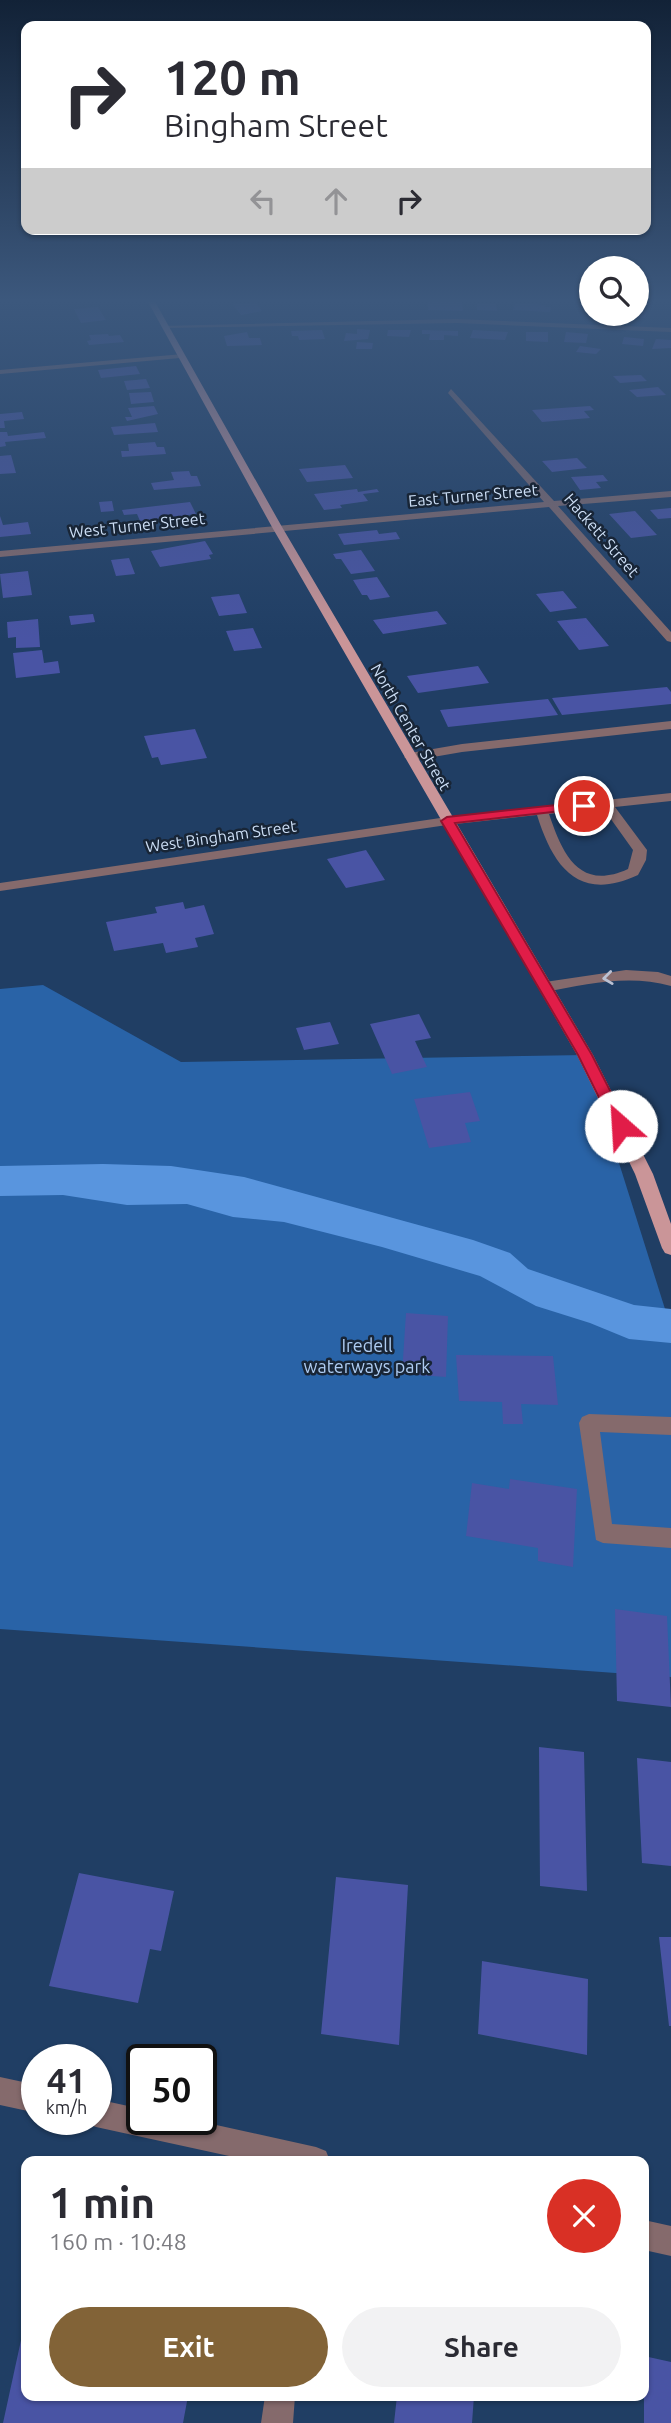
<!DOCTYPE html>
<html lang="en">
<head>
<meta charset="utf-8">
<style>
  :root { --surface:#fff; --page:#f2f2f3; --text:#2b2b33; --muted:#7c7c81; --accent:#826337 }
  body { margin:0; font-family:Ubuntu,sans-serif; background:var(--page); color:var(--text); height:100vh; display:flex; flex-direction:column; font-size:26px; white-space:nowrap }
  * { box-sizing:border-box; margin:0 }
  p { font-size:23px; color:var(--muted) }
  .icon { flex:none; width:38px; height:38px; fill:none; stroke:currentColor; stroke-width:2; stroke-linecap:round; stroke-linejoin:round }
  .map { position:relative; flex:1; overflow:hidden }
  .details { position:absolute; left:21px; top:2156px; width:628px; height:245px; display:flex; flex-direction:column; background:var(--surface); border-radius:14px; box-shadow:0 2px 5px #0004 }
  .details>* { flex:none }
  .banner { position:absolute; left:21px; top:21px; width:630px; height:214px; border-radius:14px; box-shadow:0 2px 5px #0004; background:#fff; color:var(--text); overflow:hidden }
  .controls { position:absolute; left:579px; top:256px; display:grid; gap:14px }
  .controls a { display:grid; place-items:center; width:70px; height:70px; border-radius:50%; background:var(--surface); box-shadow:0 2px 5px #0004; font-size:35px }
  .speed { position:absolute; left:21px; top:2044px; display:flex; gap:14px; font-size:35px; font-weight:700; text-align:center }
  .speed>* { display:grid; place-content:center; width:91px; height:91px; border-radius:50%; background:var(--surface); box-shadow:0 2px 5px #0004; line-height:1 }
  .speed small { font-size:18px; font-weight:400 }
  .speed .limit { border:4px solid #111; border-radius:10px; background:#fff; color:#111 }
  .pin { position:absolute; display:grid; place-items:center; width:60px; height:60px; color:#fff; margin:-30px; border:4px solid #fff; border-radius:50%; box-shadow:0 2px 7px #0007 }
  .me { position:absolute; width:77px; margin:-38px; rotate:334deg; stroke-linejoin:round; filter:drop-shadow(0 0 5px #0008) }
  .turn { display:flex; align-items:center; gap:24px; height:147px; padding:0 28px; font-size:32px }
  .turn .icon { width:91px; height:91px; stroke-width:2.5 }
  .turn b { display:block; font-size:49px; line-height:60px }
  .lanes { display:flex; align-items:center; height:66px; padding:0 28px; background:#0003; justify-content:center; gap:35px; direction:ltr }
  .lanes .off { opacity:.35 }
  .round { display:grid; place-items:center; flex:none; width:74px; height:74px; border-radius:37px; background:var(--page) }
  .head { display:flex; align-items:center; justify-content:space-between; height:119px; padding:0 28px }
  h1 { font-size:42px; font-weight:600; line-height:52px }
  .primary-button { display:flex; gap:14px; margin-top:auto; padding:14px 28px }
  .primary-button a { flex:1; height:80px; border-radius:42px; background:var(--accent); color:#fff; font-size:28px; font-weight:600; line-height:80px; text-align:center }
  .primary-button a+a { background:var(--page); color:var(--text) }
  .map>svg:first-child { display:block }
  .green { fill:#2963a7 }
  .water { fill:#5995de }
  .building { fill:#4954a4 }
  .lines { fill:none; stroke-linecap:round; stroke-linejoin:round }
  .minor { fill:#856a6c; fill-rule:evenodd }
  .major { fill:#ca9598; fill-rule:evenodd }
  .oneway { stroke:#bac1d3 }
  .route { fill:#e11d48; stroke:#92132f; stroke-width:2 }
  .labels { text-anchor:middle; stroke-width:5; stroke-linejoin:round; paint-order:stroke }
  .far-street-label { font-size:16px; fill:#ccdef5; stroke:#182536 }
  .park-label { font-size:18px; fill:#aeccf2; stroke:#182536 }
</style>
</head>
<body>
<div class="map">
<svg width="671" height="2423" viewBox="0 0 671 2423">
  <rect width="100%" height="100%" fill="#203e64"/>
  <path class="green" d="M43,985L181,1062L585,1055L671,1328V1677L0,1629V989Z"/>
  <path class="water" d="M103,1164L171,1166L244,1177L473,1240L510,1253L528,1269L634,1305L671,1309V1343L629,1339L590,1323L536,1306L480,1276L382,1247L284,1222L233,1217L187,1204L127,1205L63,1195L0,1196V1166Z"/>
  <path class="building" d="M428,301L462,302L463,311L428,310Z
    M256,302L262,311L241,315L233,304Z
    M515,303L546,305L545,307H551L550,312L513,310Z
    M477,304H496L497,311L477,310Z
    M98,307L106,320L81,323L74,309Z
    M637,311L647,312L645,318L613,315Z
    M357,329L370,330L368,339L344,341L346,333L357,334Z
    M322,330L325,339L299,340L298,336H292L291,331Z
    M388,330H411L409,337L387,336Z
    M422,330L458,331V336L444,335V340H429L430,334H422Z
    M473,330L508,332L505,340L470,338Z
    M247,332L249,338H260L262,345L227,346L224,336Z
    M526,332H548V342L526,341Z
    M566,332L588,334L586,343L564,342Z
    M108,334L109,336L120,335L124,342L89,345L87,341L91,340L89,335Z
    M624,337L644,339L643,346L622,344Z
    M656,339L671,340V348L652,349Z
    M357,342L373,343L372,349H356Z
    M580,346L601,349L596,354L576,352Z
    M136,366L140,374L101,378L98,370Z
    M641,375L647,381L620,383L613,376Z
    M146,379L150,388L127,390L124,381Z
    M658,387L666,395L637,397L629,390Z
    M151,392L154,402L131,404L129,393Z
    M154,406L158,414L127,421L125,417H132L128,408Z
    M590,406L594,410L584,411L590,418L542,422L532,410Z
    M22,412L24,419L4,421L5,428H0V414Z
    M155,423L158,432L114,435L111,427Z
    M0,432H7L8,436L44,432L46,438L5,442L6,446L0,447Z
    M155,442L157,447H164L166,454L122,457L121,451H129L128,444Z
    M11,455L16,473L0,474V456Z
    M577,458L587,468L552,472L542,461Z
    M345,465L353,478L307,482L299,469Z
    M189,471L191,476H197L201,486L154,490L151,483L174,480L171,472Z
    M603,475L608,481L596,482L601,488L580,490L571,477Z
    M357,489L358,492L377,489L379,492L363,494L368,501L340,505L342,508L324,510L314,494Z
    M112,501L114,511L101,512L99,502Z
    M190,502L196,514L140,521L137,514L124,515L122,510Z
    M671,508V518L658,519L650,510Z
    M635,511L657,535L631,538L609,514Z
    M0,516L3,525L28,522L31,534L0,537Z
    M377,530L379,534L396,532L400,539L344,545L338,534Z
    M205,541L213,554L209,555L211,559L160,567L151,551Z
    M361,550L375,571L351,574L341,559H336L333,554Z
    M129,558L135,574L116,576L111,560Z
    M28,571L32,595L3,598L0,574Z
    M377,577L390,597L370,600L367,595H362L353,580Z
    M563,591L577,608L550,612L536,594Z
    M239,594L247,613L219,616L211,597Z
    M437,611L447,624L383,634L373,620Z
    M93,614L95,622L71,625L69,616Z
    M586,618L609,646L579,650L557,621Z
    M38,619L40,647L16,648V637L8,638L7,622Z
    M253,628L262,648L234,651L226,631Z
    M42,650L44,663L58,661L60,673L16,678L13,653Z
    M478,666L489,683L418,693L407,676Z
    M667,687L671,692V704L562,715L552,698Z
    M548,699L558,715L448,727L440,710Z
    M195,729L207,758L161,765L158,757L152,758L144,736Z
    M366,850L385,880L346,888L327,859Z
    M183,902L185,909L204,905L214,934L195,938L198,947L166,953L163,943L114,951L106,922L157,913L155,907Z
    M419,1014L431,1038L415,1041L427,1067L392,1074L370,1024Z
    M330,1022L339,1044L304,1050L296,1028Z
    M470,1092L480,1121L465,1123L471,1142L429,1148L414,1099Z
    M406,1313L448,1316L446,1377L402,1374Z
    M456,1355L553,1356L558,1405L521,1404L523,1424H503L502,1402L459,1401Z
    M510,1479L577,1489L573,1567L538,1561V1548L466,1536L472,1483L509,1489Z
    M615,1609L667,1616L671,1707L617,1701Z
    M539,1747L584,1752L587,1891L540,1886Z
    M637,1758L671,1762V1866L642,1863Z
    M79,1873L174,1891L161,1951L150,1949L138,2003L49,1986Z
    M336,1877L408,1885L399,2045L321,2034Z
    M659,1937H671V2026H669Z
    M482,1961L588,1979L587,2055L478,2034Z
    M23,2331H26V2396H188L183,2423H3Z
    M644,2356L671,2362V2423H644Z
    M397,2396H474L472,2423H394Z"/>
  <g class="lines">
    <path class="minor" d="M457,319L671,328V332L457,323L165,328L161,326Z
      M183,354L180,358L0,374V370Z
      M451,389L554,501L671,491V497L558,506L671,632V642L667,641L549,507L0,557V551L544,502L448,393Z
      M671,721V729L462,752L410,761L404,757L410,753L462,744Z
      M671,793V801L615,807L647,850L646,860L638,875C578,903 553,866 537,815L447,825L0,891V883L447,817ZM603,808L633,850L628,869C578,892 562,852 549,814Z
      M626,970L658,972L671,976V986C629,974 587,984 545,992L538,987L545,982Z
      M589,1414L671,1417V1435L600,1432L612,1524L671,1528V1548L603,1543L596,1540L579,1423L582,1417Z
      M0,2077L37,2085V2113L0,2105Z
      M96,2099L142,2109V2119H189L316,2147L326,2151L330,2161H252L96,2127L86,2123L85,2119H96Z
      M644,2220L671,2226V2256L644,2250Z
      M265,2396H295L293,2423H261Z"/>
    <path class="major" d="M147,300H154L282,527L593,1055L653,1174L671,1224V1255L665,1253L662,1248L635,1174L577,1055L272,527Z"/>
  </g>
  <defs><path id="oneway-chevron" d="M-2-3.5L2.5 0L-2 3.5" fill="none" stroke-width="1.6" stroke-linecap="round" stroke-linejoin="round" transform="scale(1.75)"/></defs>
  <use class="oneway" href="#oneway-chevron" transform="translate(608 978) rotate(173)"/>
  <linearGradient id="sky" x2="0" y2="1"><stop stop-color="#122237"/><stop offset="0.47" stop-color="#3c587d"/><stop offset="1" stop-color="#3c587d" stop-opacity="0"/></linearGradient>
  <rect width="671" height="640" fill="url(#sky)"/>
  <path class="route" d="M584,802L590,806L588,808L455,823L592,1055L628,1126L621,1132L615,1130L578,1055L441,821L447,817Z"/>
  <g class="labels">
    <g class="far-street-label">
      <text transform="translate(473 495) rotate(-5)" y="6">East Turner Street</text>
      <text transform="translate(137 525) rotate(-6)" y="6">West Turner Street</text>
      <text transform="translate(602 535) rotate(49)" y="6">Hackett Street</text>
      <text transform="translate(411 727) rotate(60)" y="6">North Center Street</text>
      <text transform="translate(221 836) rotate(-8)" y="6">West Bingham Street</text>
    </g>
    <g class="park-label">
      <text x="367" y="1352">Iredell<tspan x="367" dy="21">waterways park</tspan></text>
    </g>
  </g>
</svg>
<div class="controls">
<a><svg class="icon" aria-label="search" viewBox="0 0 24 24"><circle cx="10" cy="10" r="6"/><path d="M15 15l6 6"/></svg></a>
</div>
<div class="speed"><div>41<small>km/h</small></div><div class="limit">50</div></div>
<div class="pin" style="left:584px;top:806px;background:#d93025"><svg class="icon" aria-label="arrive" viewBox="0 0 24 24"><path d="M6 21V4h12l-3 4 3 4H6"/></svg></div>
<svg class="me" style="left:621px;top:1126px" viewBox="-20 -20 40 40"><circle r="19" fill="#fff"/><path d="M0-13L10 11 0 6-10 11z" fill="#e11d48"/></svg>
<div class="banner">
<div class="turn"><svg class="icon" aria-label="right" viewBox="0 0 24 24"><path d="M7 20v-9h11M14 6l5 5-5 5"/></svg><div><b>120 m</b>Bingham Street</div></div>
<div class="lanes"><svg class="icon off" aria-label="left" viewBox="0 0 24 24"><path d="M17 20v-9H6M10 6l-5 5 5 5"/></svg><svg class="icon off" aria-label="ahead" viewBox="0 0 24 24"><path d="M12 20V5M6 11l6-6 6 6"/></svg><svg class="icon" aria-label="right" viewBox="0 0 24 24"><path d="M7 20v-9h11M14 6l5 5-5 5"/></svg></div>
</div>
<section class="details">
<div class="head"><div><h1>1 min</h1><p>160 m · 10:48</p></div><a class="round" style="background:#d93025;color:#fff"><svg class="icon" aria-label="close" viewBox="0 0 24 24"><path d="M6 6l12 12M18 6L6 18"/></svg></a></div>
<div class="primary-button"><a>Exit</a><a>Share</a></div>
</section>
</div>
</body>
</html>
